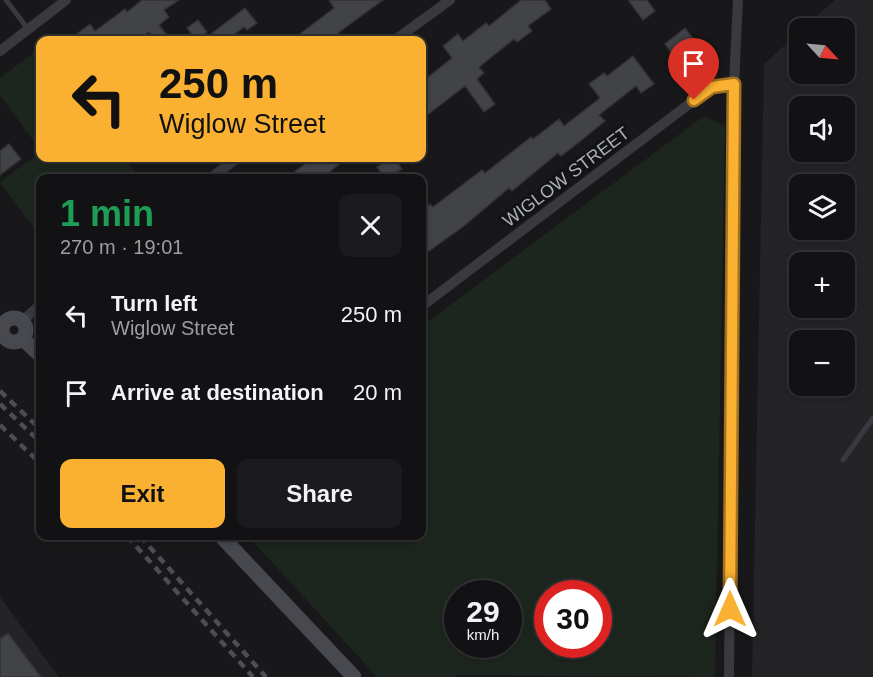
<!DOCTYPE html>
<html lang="en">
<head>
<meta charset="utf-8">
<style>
  :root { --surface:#121214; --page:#1b1b1d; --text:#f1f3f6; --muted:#9c9ea0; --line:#313234; --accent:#fab030 }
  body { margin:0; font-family:Arial,sans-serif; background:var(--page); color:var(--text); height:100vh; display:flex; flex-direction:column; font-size:22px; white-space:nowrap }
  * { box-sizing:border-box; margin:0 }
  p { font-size:20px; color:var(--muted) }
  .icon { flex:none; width:33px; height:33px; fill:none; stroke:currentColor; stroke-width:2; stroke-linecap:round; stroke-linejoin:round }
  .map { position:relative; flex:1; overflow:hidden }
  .details { position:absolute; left:36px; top:174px; width:390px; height:366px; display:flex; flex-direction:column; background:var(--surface); border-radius:12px; box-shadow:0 3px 9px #0003,0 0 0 2px var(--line) }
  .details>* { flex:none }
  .top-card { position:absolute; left:36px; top:36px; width:390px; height:126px; border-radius:12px; box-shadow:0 3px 9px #0003,0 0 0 2px var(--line); background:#fab030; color:#111; overflow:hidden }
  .needle { width:39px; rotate:116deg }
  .fabs { position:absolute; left:789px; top:18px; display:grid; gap:12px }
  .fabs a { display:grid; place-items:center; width:66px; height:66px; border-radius:12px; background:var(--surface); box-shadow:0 3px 9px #0003,0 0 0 2px var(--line); font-size:30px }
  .speed { position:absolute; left:444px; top:580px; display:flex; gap:12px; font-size:30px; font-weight:700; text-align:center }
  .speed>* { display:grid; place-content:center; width:78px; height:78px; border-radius:50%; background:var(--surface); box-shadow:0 3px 9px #0003,0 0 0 2px var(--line); line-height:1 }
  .speed small { font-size:15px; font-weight:400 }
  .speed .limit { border:9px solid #d22; background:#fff; color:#111 }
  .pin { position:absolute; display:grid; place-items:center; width:51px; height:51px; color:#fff; margin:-62px -26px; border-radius:50% 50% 50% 0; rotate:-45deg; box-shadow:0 0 6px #0007 }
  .pin .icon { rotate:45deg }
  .me { position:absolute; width:66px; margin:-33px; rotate:0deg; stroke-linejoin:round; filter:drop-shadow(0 0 4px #0008) }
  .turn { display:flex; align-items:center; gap:21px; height:126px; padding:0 24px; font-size:27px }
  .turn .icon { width:78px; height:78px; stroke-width:2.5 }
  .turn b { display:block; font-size:42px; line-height:51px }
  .round { display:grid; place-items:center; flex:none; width:63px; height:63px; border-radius:12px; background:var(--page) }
  .overview { display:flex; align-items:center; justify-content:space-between; height:102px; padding:0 24px }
  h1 { font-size:36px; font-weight:700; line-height:45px; color:#1e9e55 }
  .button { display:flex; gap:12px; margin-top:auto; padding:12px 24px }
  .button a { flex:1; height:69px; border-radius:12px; background:var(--accent); color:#111; font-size:24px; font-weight:700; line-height:69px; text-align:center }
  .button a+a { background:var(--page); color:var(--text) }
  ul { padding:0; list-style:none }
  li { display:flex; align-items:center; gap:18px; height:78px; padding:0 24px }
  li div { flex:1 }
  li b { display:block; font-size:22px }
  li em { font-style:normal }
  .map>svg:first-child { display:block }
  .built { fill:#242427; fill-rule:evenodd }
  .green { fill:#1d261e; fill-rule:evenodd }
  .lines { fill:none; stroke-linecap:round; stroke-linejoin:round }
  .stream { stroke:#2d383f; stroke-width:4.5 }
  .building { fill:#424347; stroke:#323236; stroke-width:1.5 }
  .service { stroke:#393a3f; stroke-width:5 }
  .minor { stroke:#393a3f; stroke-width:10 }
  .secondary { stroke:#47494f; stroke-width:15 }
  .rail { stroke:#4c4e54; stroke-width:4.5; stroke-dasharray:8 6; stroke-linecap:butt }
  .route-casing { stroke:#a2721f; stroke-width:15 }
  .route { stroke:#fab030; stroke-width:10 }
  .labels { text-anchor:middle; stroke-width:6; stroke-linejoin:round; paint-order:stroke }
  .street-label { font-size:18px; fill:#aaafba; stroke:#131315 }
</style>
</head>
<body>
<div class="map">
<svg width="873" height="677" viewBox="0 0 873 677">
  <rect width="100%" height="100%" fill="#18181a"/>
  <path class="built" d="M835,0H873V677H752L764,64L799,32L800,74H844V28H803ZM800,106H844V152H800ZM800,184H844V230H800ZM800,262H844V308H800ZM800,340H844V386H800Z
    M0,597L59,677H0Z"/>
  <path class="green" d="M40,48V150L0,95V78Z
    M704,116L725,126L715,677L457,675L455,677H377L248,536H422V326ZM458,594H508V645H458ZM548,594H598V645H548Z
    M40,152V158H124L140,178H40V236L0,182Z"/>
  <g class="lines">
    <path class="stream" d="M39,60L40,67"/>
  </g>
  <path class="building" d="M142,0H179L164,10L169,17L159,25L171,40H155L149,32L138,40H69L90,24L95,31L125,9L127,12Z
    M329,0H383L338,33L344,40H292L334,8Z
    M521,0H545L551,9L528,26L532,31L517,42L514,39L479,67L484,73L477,79L495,104L484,112L465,86L422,119V82L452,58L443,46L458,34L463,41L486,23L489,26Z
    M628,0H647L655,11L643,20Z
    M245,8L257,23L247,30L244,27L227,40H216L211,34Z
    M198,20L207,32L196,40L187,28Z
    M685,28L698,45L677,61L665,44Z
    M633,56L654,84L641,93L636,86L599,115L605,121L578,143L561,156L558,153L512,191L509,188L464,226L422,256V211L430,204L433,207L482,170L485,173L531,137L533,139L559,119L564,126L600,98L589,84L604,73L607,76Z
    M9,144L21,159L0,175V151Z
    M313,158H347L322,178H286Z
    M390,158H394L402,169L385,178L377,167Z
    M8,633L41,677H0V639Z"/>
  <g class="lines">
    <path class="service" d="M6,0L28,29
      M843,460L873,418"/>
    <path class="minor" d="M395,40L450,0
      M0,51L66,0
      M210,178L238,158
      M422,306L713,86L734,84
      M22,321L40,305
      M729,677L734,84L738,0"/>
    <path class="secondary" d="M2 330a12 12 0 1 1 24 0a12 12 0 1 1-24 0Z
      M23,339L40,355
      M221,536L354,677"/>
    <path class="rail" d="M0,391L40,429
      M0,404L40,442
      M0,425L40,463
      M127,536L253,677
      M140,536L266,677"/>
  </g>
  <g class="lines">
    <g class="route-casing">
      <path id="route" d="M694,100L712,87L734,84L730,609"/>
    </g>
    <use href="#route" class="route"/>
  </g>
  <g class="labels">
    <g class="street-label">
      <text transform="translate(566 177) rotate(-37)" y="6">WIGLOW STREET</text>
    </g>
  </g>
</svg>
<div class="fabs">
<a><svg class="needle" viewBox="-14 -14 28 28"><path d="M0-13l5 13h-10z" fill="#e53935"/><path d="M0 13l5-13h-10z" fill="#9c9ea0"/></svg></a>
<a><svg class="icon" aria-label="sound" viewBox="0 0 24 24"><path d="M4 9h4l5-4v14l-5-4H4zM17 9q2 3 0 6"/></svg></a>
<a><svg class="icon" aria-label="layers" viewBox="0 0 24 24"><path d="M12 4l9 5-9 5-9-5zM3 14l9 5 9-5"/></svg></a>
<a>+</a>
<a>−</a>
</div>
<div class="speed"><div>29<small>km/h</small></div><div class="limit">30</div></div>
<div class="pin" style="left:694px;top:100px;background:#d93025"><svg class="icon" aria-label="arrive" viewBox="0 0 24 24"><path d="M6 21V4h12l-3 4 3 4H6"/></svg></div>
<svg class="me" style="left:730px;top:609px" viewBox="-20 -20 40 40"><path d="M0-17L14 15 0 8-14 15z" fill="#fab030" stroke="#fff" stroke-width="4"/></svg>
<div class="top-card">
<div class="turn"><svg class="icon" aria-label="left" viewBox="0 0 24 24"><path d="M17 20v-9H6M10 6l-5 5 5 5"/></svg><div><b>250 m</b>Wiglow Street</div></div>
</div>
<section class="details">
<div class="overview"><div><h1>1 min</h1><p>270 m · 19:01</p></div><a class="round"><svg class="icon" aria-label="close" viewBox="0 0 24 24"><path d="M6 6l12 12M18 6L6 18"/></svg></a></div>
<ul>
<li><svg class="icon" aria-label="left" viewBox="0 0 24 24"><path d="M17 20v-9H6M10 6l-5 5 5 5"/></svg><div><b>Turn left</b><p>Wiglow Street</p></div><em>250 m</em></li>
<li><svg class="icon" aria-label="arrive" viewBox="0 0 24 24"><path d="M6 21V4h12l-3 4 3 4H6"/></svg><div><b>Arrive at destination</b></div><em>20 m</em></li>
</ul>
<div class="button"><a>Exit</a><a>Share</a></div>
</section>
</div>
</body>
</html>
